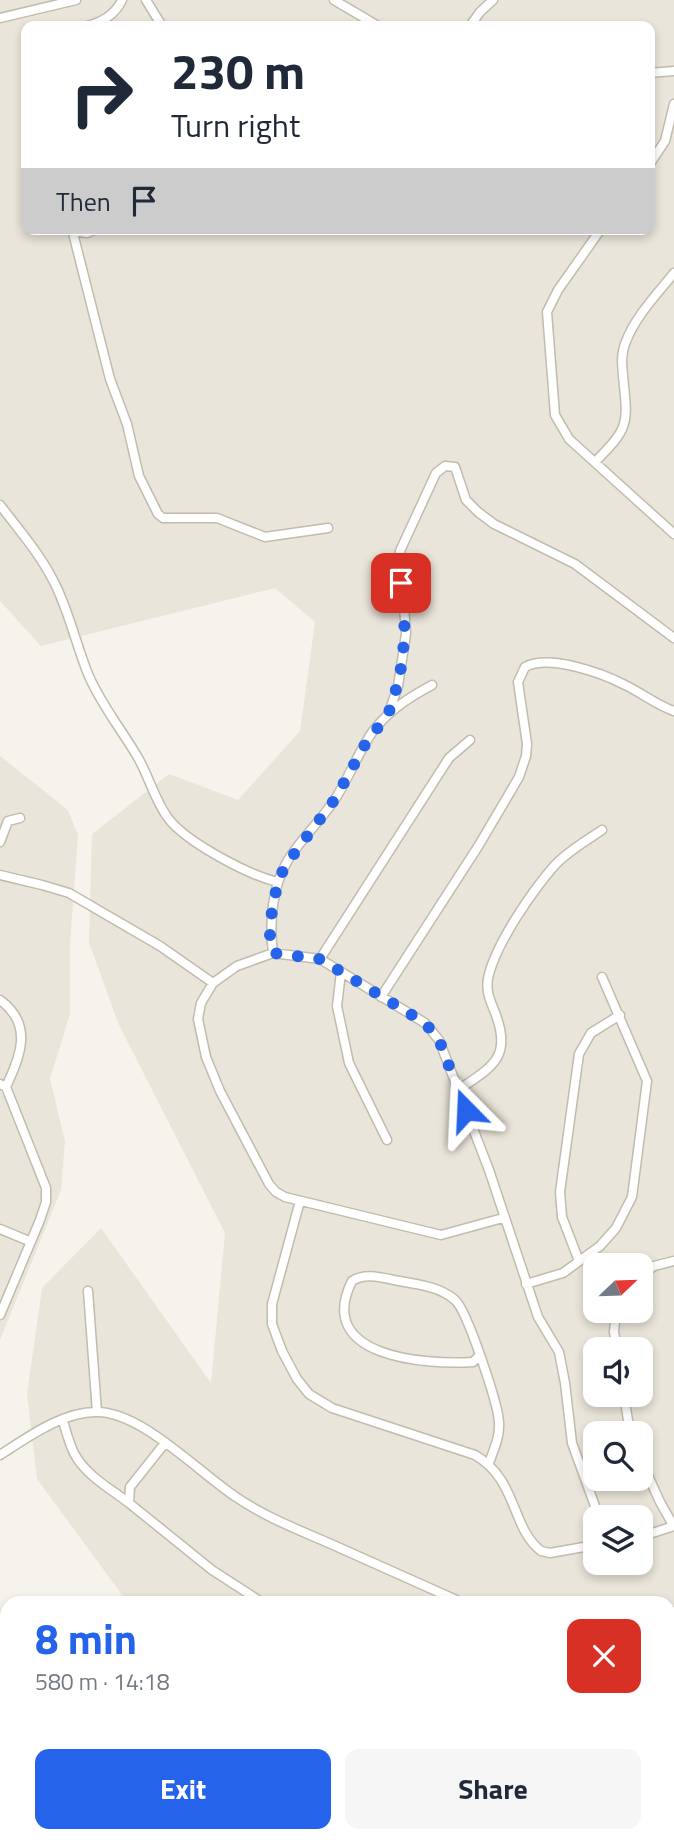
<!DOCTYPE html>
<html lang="en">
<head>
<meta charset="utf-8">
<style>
  :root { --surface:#fff; --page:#f6f6f7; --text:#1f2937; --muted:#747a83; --accent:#2563eb }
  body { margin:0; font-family:"Titillium Web",sans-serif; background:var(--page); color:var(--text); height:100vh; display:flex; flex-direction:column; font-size:26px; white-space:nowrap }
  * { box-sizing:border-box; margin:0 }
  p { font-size:23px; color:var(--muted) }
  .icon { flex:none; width:38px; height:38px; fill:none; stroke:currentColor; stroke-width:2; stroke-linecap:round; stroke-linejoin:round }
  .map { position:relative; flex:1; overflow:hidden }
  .sheet { position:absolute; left:0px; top:1596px; width:676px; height:247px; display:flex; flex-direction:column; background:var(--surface); border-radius:21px 21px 0 0; box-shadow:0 4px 10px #0003 }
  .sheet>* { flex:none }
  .banner { position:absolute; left:21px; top:21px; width:634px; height:214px; border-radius:14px; box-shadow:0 4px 10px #0003; background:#fff; color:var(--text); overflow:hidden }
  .needle { width:46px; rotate:67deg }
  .buttons { position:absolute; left:583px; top:1253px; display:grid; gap:14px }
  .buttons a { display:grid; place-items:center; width:70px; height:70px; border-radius:14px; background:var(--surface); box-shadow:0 4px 10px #0003; font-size:35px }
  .pin { position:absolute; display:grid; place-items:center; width:60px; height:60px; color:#fff; margin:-30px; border-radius:14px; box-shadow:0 4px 10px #0006 }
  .me { position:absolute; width:77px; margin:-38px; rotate:339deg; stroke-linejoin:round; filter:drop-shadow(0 0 5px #0008) }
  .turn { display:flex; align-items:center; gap:24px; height:147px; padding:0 35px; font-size:32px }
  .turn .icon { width:91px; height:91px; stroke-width:2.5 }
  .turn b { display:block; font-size:49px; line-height:60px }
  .then { display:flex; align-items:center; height:66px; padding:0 35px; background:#0003; gap:14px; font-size:26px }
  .round { display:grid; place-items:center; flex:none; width:74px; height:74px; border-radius:14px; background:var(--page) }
  .overview { display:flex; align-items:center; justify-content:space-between; height:119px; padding:0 35px }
  h1 { font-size:42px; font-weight:700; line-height:52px; color:var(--accent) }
  .action { display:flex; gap:14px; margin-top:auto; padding:14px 35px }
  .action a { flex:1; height:80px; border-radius:14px; background:var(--accent); color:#fff; font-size:28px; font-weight:700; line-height:80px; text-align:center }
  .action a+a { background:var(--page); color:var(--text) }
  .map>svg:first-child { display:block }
  .residential { fill:#eae5da; fill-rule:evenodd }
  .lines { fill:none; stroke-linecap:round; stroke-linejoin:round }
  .stream { stroke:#a9d4f2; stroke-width:2.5 }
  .minor-casing { stroke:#c2bbae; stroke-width:11 }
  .minor { stroke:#fff; stroke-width:8 }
  .route { stroke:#2563eb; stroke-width:12; stroke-dasharray:0 21.6 }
</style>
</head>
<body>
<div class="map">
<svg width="674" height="1842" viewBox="0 0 674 1842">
  <rect width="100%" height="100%" fill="#f6f3ec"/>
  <path class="residential" d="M0,0H674V1757L668,1753V1603H128L37,1479L27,1394L42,1288L101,1228L211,1383L225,1233L118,1023L89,942L92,834L169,774L238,800L300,731L315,622L275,588L41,646L0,601ZM26,26H649V229H26ZM595,1265H640V1311H595ZM595,1349H640V1395H595ZM595,1433H640V1479H595ZM595,1517H640V1563H595Z
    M0,756L68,810L78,835L70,944V1014L50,1079L65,1141L61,1190L0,1340Z
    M7,1799V1836H613L674,1842H0V1800Z"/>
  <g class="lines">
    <path class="stream" d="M668,1836H674"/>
    <g class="minor-casing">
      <path id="minor" d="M146,0L162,26
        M334,0L378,26
        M0,18L76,0
        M87,26C103,22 115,15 122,0
        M470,26L480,12L493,0
        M649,73L674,71
        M649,165L665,141L674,104
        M72,229L110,379L127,424L139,476L158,514L163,518H217L265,537L328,528
        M601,229L558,290L547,312L555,415L569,439L674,534
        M72,231L87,233L97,229
        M595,462C630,427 628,424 623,376C622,365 621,354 625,344C634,318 657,294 674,273
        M0,505C19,530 41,555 55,584C69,612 76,644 88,674C100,703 121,729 137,756C149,776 154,799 168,818C186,842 248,875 278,882
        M388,715L398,686L406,634L400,551L436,473L445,466L455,467L466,500L478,512L494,524L575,564L674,638
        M0,842L8,821L20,818
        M0,875L42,885L69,893L160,946L213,983
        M273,953C269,922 272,887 288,860C302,837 323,819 337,796C350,775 359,751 373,731C389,710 410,697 432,685
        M320,959L449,758L470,740
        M341,972L337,1006L349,1063L387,1140
        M381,997L479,845L519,777L526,756L527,744L518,682L525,667C549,654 602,673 625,685C642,693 656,705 674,711
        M0,1000C34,1025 20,1056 6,1087
        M0,1084L6,1087L46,1188V1202L40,1220L0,1315
        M458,1090C494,1066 513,1056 494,1010C489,998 485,988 489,974C498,941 532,891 555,865C568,851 586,841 602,830
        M300,1201L272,1304V1324L282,1351L297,1379L309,1394L332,1408L475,1455C518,1480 511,1528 541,1551L550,1553L595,1545
        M503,1218L441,1235L285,1197L276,1192L269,1184L220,1091L206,1057L198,1019L201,1003L213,983L237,966L273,953L320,959L425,1023L439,1040L489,1170L538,1317L559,1352L565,1383L572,1443L599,1517
        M0,1229L29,1241
        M579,1261L562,1217L560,1192L579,1054L591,1033L620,1015
        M640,1276L654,1266L674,1261
        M526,1284L563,1273L600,1246L616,1228L632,1197L647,1081L602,977
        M88,1291L97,1412
        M616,1311L614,1332L617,1349
        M479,1356L473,1362C424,1365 314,1357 352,1281C366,1272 383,1278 399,1281C417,1284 441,1287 455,1300C467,1310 498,1404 499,1422C500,1437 494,1449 489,1463
        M624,1395L630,1433
        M63,1421C66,1431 69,1443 74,1453C85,1475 111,1489 129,1503
        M165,1443L130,1487L129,1503L212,1570L263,1603
        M0,1455C28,1437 62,1412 96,1412C141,1411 198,1472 236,1497C265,1517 299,1530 331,1544C375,1564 419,1583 463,1603
        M640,1458L660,1502L673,1525
        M640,1537L674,1526
        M668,1613L674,1612
        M668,1711L674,1710
        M293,1842L298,1836"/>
    </g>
    <use href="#minor" class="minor"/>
  </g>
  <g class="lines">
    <path class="route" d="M401,583L405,634L400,675L393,700L388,715L367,741L335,799L285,866L278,882L272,909L270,935L273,953L320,959L425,1023L439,1040L466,1110"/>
  </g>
</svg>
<div class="buttons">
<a><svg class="needle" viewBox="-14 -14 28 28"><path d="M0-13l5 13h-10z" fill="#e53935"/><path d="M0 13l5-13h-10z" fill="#747a83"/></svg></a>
<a><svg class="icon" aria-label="sound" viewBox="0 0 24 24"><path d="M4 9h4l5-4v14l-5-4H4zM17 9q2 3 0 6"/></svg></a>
<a><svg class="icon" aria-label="search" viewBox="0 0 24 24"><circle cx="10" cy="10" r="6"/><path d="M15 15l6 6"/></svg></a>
<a><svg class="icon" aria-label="layers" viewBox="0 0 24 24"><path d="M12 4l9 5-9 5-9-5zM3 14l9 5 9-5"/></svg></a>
</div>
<div class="pin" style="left:401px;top:583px;background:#d93025"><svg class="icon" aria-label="arrive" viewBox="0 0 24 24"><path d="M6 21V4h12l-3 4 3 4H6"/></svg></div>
<svg class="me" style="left:466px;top:1110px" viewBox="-20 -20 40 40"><path d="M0-17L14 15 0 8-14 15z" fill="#2563eb" stroke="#fff" stroke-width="4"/></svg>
<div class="banner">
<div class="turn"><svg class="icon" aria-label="right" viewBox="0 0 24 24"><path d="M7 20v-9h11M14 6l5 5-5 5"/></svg><div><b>230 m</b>Turn right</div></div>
<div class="then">Then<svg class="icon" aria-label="arrive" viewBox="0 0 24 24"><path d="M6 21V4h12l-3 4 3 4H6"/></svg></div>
</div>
<section class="sheet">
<div class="overview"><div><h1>8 min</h1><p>580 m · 14:18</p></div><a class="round" style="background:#d93025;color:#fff"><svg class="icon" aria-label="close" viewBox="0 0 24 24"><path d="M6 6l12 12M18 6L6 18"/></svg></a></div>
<div class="action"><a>Exit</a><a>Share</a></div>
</section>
</div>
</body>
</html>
